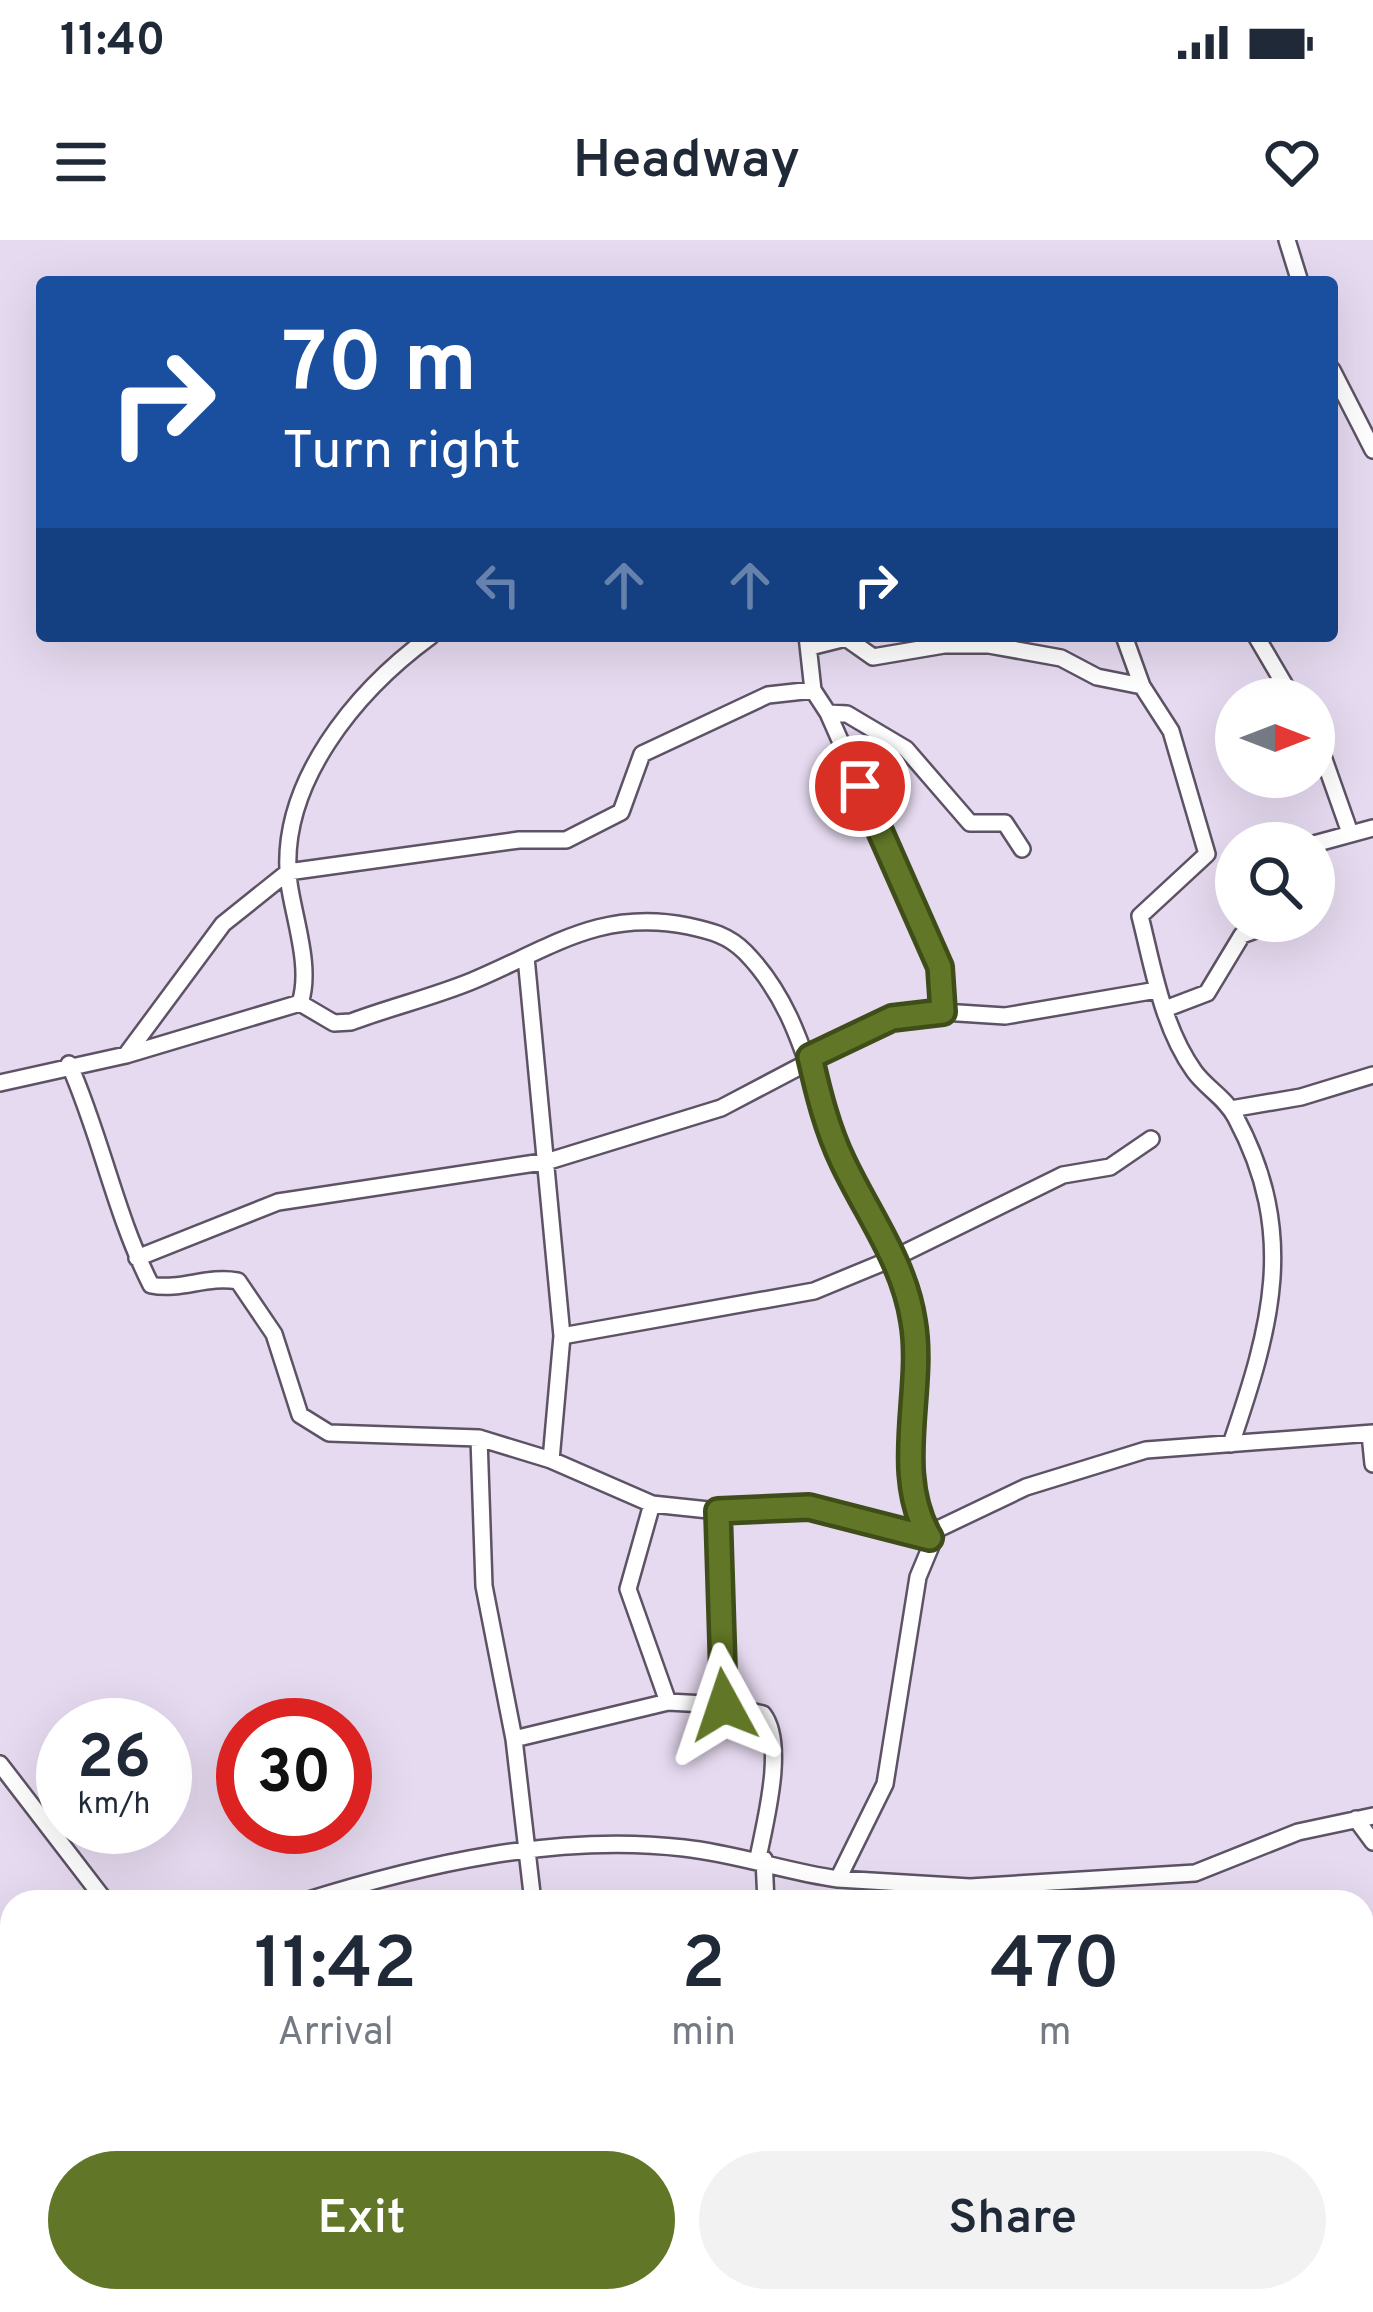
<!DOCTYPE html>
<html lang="en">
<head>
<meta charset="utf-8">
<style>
  :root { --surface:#fff; --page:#f2f2f3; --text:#1f2937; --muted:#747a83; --accent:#617626 }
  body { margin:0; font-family:Overpass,sans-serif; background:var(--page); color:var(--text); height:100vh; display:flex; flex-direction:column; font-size:45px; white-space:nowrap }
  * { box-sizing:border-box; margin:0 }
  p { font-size:39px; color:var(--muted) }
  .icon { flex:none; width:66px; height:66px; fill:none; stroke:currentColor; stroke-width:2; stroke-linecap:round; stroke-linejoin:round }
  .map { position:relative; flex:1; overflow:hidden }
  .panel { position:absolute; left:0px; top:1650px; width:1374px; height:423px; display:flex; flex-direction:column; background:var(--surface); border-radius:36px 36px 0 0; box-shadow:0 12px 48px #0002 }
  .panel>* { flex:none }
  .guide { position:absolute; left:36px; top:36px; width:1302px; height:366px; border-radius:12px; box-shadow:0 12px 48px #0002; background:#1a4fa0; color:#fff; overflow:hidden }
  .needle { width:78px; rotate:90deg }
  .buttons { position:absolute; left:1215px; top:438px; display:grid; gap:24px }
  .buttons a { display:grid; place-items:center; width:120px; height:120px; border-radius:50%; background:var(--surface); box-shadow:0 12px 48px #0002; font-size:60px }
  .speed { position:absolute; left:36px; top:1458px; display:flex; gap:24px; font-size:60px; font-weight:700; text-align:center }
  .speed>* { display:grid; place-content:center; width:156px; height:156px; border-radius:50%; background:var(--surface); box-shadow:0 12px 48px #0002; line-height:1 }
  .speed small { font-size:30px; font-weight:400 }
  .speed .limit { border:18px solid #d22; background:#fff; color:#111 }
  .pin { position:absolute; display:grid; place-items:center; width:102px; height:102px; color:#fff; margin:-51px; border:6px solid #fff; border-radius:50%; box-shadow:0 3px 12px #0007 }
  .me { position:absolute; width:132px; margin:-66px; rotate:355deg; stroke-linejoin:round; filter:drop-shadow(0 0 9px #0008) }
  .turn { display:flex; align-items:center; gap:42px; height:252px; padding:0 48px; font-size:54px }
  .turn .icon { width:156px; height:156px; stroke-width:2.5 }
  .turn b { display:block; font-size:84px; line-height:102px }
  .lanes { display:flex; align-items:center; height:114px; padding:0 48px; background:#0003; justify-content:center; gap:60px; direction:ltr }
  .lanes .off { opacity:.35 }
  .eta { display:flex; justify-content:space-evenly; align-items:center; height:204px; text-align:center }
  .eta b { font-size:72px; font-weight:600; line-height:84px }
  .cta { display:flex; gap:24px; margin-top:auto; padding:24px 48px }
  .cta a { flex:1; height:138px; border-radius:72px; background:var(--accent); color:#fff; font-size:48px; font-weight:600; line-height:138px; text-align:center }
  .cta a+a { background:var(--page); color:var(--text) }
  .status { display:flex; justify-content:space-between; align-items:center; height:84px; padding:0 60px; background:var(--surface); direction:ltr }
  .status svg { height:33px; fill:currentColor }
  header { display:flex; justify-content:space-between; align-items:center; height:156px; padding:0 48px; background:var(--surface); font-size:54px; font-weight:600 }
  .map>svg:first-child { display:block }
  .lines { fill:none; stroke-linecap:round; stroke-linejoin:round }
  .street-casing { stroke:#5d5365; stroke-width:20 }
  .street { stroke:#fff; stroke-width:15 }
  .route-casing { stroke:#3f4d19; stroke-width:30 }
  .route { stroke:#617626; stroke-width:21 }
</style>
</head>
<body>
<div class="status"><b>11:40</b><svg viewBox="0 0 49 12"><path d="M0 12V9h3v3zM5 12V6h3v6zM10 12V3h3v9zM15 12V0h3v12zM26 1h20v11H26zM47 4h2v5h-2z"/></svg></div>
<header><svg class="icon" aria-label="menu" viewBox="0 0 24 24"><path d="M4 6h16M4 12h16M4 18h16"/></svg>Headway<svg class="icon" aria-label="heart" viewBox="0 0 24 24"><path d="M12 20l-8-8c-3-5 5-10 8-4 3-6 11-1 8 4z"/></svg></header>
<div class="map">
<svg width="1373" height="2072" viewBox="0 0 1373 2072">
  <rect width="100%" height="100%" fill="#e6daf0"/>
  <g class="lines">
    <g class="street-casing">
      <path id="street" d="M1287,0L1300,42
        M1332,130L1373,210
        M1124,396L1142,446L1171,491L1207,614L1140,676C1153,727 1162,786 1194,831C1206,848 1226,858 1236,878C1298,994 1271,1087 1231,1204
        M1256,396L1293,459
        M810,407L846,398L873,417L944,405H989L1061,418L1097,437L1142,446
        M828,473L847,474L906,509L970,583H1005L1022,609
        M1314,491L1349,590
        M1314,604L1373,588
        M526,717L562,1096L551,1220
        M300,763L334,783L351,782C391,767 433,757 472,741C549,709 600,668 688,686C711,691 728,695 745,712C795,763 807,827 831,891C857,960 904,1017 915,1092C924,1155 892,1236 930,1298
        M1165,769L1207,753L1242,695L1281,681
        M943,772L1005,776L1157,750
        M126,815L223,684L288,632L519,600H566L621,572L642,514L768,455L813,450
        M69,824C101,896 115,974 151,1045C181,1051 207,1035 238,1041L274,1094L300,1175L329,1193L479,1198L551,1220L652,1264L718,1271L809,1266L930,1298
        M0,843L126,815L300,763C312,728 294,679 289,643C277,544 357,450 431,396
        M1231,869L1301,857L1373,835
        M137,1018L278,962L549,921L721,868L892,778L943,772L940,727L828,473L813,450L807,396
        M562,1096L814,1051L894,1018L1063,935L1110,927L1151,899
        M1370,1194L1373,1224
        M479,1198L484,1346L514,1499L533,1662
        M652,1264L628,1349L668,1462
        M724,1465L763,1474C786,1504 765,1582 758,1618
        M514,1499L668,1462L724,1465L718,1271
        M0,1524L106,1662
        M1356,1579L1373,1602
        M764,1619L766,1662
        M838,1639L970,1647L1195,1633L1298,1592L1373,1576
        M302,1662C423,1624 557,1593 684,1608C738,1614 787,1632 838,1639L885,1544L918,1337L938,1289L1026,1247L1146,1210L1373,1193
        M363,2061L369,2072
        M656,2061L659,2072
        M814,2072L816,2061"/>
    </g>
    <use href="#street" class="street"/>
  </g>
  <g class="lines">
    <g class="route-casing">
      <path id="route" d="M724,1465L718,1271L809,1267L930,1298C891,1233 925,1150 913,1081C904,1022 868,975 843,922C827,889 818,852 810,817L892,778L943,772L940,727L860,546"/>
    </g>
    <use href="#route" class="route"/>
  </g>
</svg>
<div class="buttons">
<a><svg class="needle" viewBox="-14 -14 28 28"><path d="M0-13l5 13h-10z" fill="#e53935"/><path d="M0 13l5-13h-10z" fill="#747a83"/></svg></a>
<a><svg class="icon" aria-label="search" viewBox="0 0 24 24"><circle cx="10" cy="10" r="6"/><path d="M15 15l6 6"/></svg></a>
</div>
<div class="speed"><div>26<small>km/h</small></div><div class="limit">30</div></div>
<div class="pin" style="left:860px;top:546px;background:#d93025"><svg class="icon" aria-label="arrive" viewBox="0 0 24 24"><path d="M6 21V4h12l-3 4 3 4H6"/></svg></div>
<svg class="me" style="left:724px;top:1465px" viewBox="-20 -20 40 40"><path d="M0-17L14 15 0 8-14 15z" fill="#617626" stroke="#fff" stroke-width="4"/></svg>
<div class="guide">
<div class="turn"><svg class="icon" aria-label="right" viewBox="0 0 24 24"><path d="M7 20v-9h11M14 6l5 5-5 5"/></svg><div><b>70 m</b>Turn right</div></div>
<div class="lanes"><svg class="icon off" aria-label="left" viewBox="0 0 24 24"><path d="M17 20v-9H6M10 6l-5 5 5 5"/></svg><svg class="icon off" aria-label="ahead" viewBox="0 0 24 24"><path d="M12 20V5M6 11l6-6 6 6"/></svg><svg class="icon off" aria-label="ahead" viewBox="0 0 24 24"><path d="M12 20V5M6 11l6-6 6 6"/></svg><svg class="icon" aria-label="right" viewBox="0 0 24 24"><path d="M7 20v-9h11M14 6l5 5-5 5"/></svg></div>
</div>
<section class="panel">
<div class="eta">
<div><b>11:42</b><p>Arrival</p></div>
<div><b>2</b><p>min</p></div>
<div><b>470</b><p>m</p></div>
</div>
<div class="cta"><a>Exit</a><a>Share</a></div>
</section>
</div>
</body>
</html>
